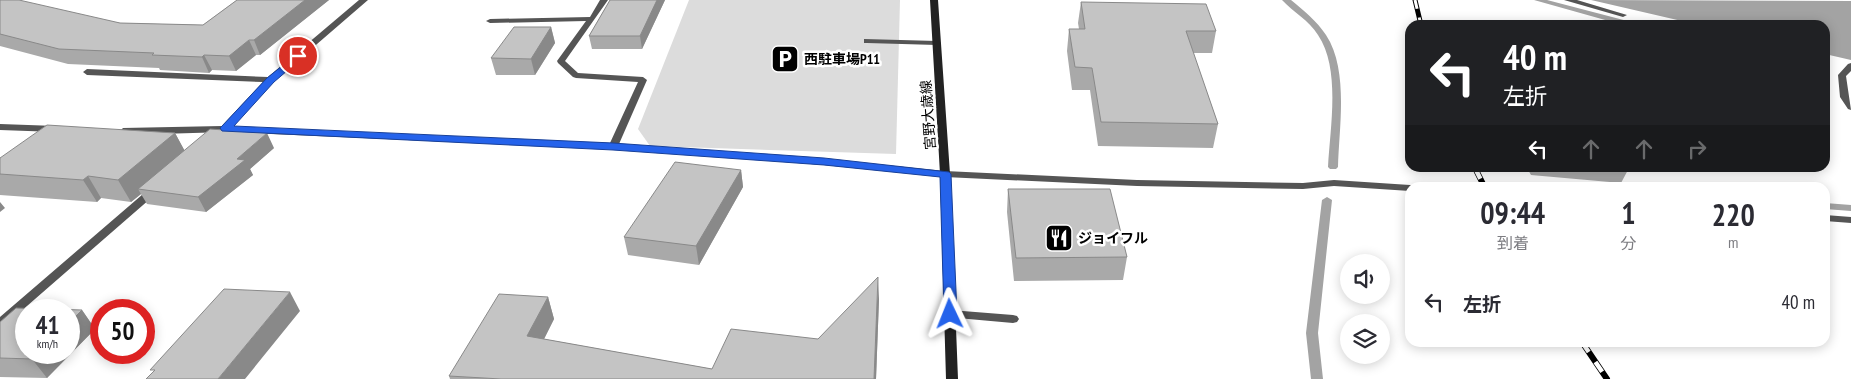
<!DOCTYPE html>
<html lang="ja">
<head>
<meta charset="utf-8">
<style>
  :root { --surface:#fff; --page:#f2f2f3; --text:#2b2b33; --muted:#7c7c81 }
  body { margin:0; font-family:"PT Sans Narrow","Noto Sans JP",sans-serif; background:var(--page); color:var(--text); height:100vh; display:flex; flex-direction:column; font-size:19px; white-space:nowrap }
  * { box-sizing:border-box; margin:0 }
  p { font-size:16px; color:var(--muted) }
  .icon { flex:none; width:28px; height:28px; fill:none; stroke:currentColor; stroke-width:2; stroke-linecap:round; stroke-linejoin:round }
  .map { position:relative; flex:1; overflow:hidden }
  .details { position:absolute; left:1405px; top:182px; width:425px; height:165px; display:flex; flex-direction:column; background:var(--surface); border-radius:15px; box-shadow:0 2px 12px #0003 }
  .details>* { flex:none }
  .banner { position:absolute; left:1405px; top:20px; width:425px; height:152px; border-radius:15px; box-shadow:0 2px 12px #0003; background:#202124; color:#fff; overflow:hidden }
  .fabs { position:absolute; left:1340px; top:254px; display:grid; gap:10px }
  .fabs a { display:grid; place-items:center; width:50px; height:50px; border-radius:50%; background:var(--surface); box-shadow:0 2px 12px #0003; font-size:25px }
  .speed { position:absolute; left:15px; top:299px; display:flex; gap:10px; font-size:25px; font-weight:700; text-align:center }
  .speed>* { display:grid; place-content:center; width:65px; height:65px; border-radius:50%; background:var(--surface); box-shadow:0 2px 12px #0003; line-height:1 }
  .speed small { font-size:12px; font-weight:400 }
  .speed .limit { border:8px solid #d22; background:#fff; color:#111 }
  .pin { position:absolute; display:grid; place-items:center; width:42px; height:42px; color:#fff; margin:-21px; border:2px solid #fff; border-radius:50%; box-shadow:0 1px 5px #0007 }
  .me { position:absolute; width:55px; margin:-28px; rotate:358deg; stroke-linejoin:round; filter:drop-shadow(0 0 4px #0008) }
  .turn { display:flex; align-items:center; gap:18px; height:105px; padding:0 15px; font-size:22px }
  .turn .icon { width:65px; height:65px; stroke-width:2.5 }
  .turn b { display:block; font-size:35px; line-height:42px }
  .lanes { display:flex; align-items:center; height:48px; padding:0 15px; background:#0003; justify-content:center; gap:25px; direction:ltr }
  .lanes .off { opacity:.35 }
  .eta { display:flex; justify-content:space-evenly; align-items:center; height:85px; text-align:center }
  .eta b { font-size:30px; font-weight:700; line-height:35px }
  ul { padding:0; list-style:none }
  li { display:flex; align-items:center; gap:15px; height:70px; padding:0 15px }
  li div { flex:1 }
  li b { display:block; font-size:19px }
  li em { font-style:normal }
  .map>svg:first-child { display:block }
  .green { fill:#dcdcdc }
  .water { fill:#a3a3a3 }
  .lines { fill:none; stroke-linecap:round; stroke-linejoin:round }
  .stream { fill:#a3a3a3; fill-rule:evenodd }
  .lane { fill:#555; fill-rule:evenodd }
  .street { fill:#555; fill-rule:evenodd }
  .secondary { fill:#222; fill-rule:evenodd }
  .rail-far1-casing { stroke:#000; stroke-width:5 }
  .rail-casing { stroke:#000; stroke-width:6 }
  .rail-far1 { stroke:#fff; stroke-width:3; stroke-dasharray:9; stroke-linecap:butt }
  .rail { stroke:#fff; stroke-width:4.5; stroke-dasharray:12; stroke-linecap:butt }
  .wall { fill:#a9a9a9 }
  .shaded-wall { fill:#898989 }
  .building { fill:#c4c4c4; stroke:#898989 }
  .route { fill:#2563eb; stroke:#184099 }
  .labels { text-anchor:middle; stroke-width:5; stroke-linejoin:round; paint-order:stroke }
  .poi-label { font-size:14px; font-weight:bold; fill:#000; stroke:#fff; text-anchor:start }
  .street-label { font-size:14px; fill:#000; stroke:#fff }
</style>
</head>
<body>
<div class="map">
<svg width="1851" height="379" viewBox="0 0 1851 379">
  <rect width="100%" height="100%" fill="#fff"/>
  <path class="green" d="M689,0H900L896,154L650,146L638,129Z"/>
  <path class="water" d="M1591,0L1851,1V60L1825,54V25H1699Z"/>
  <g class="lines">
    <path class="stream" d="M1282,0H1291C1303,10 1317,21 1326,35C1349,70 1339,127 1338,167L1336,169H1330L1328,167C1330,128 1341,69 1318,35C1309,20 1293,12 1282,0Z
      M1534,0H1547L1635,23L1636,25H1623Z
      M1327,197L1332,200L1318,333L1323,379H1311L1306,333L1322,200Z
      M1825,203L1851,205V211L1825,209Z"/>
    <path class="lane" d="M864,39L937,41L941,43L937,45L867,43H864Z
      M950,310L1013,315L1017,316L1019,319L1017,322L1013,323L946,317L944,314L946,311Z"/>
    <path class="street" d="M359,0H368L273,82L232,127L610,143L638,82L576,78L573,77L558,63L557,61L586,21L490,23L486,21L490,19L590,17L600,0H608L565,61L578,73L643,77L647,80L619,144L824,159L945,171L1137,180L1303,183L1334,180L1410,185L1415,188H1410V191L1334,186L1303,189L1137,186L945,177L824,165L613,149L227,132L159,134L126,133L121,130L123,128L222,126L263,82L87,75L83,72L87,69L268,77Z
      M1564,0H1577L1627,15L1623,17Z
      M1851,63V71L1846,76L1851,110L1848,109L1840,97L1838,75L1848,64Z
      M0,124L56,126L61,129L56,132L0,130Z
      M154,187L158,188L159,190L158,192L4,326L0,327V317L150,188Z
      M1825,215L1851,217V223L1825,221Z"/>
    <path class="secondary" d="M930,0H938L950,174L958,379H946L940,174Z"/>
    <g class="rail-far1-casing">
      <path id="rail-far1" d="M1415,0L1421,25"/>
    </g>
    <g class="rail-casing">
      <path id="rail" d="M1475,168L1485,188
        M1582,342L1607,379"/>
    </g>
    <use href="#rail-far1" class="rail-far1"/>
    <use href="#rail" class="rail"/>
  </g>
  <path class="wall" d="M0,0L120,23L203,25L237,0H329L260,55H256L236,71L212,70L209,73L160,70L159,68L68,64L0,46Z
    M610,0H665L642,49H592L589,36Z
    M1081,2L1216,31L1212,53H1193L1218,124L1213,148L1098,146L1090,90H1072L1067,51L1069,29H1079L1078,23Z
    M551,27L555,43L535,75H496L491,58Z
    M175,133L184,150L274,148L250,169L253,175L206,212L147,204L141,194L131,202L101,198L97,202L0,195V174Z
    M1527,168H1629L1621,183L1531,175Z
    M741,170L743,187L699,265L628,255L624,237Z
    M1008,189L1127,257L1123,280L1014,281L1007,212Z
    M548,297L554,319L544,339L712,369L818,339L879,299L876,379H450L449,376Z
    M82,310L95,329L47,378L0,377V322Z"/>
  <path class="shaded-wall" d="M305,0H329L260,55L254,40Z
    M657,0H665L642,49L640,36Z
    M551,27L555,43L535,75L531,59Z
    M249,40L256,55L236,71L229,56Z
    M204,55L212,70L209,73L202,57Z
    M175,133L187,155L138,189L141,194L131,202L118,180Z
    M267,133L274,148L250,169L253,175L206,212L198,197L237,159Z
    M741,170L743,187L699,265L696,246Z
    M88,176L101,198L97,202L83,180Z
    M0,202L5,208L0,212Z
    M878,277L879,299L876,379H874Z
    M290,292L300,311L245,379H218Z
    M548,297L554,319L534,359L527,336Z
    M82,310L95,329L47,378L32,359L39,352H69V323Z"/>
  <path class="building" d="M0,0H19L120,23L203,25L237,0H305L254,40H249L229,56L204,55L202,57L152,55L154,53L59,49L0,34Z
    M610,0H657L640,36H589Z
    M1081,2L1206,4L1216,31H1186L1218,124L1101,122L1092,68L1075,67L1069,29H1085Z
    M514,27H551L531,59L491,58Z
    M47,125L175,133L118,180L88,176L83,180L0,174V158Z
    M210,129L267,133L237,159L245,160L198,197L138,189Z
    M675,162L741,170L696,246L624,237Z
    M1008,189H1110L1127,257L1016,258Z
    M878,277L874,379H501L449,376L499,294L548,297L527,336L712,369L731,329L818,339Z
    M224,289L290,292L218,379H146L155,370H150Z
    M16,308L82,310L69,323V310H26V352H39L32,359L0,358V322Z"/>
  <path class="route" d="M298,53L302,54V58L274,82L234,126L613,143L824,158L949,172L951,174L957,314L955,317H946L944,314L940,177L824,165L613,150L222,131L220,128L222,126L267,78Z"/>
  <defs>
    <g id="parking-square" transform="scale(1.4375)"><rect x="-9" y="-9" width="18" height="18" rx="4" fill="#000" stroke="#fff"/><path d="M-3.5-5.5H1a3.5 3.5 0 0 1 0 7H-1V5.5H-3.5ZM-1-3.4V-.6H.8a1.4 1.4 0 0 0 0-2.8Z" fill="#fff"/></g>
    <g id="restaurant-square" transform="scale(1.4375)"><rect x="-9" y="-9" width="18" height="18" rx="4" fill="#000" stroke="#fff"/><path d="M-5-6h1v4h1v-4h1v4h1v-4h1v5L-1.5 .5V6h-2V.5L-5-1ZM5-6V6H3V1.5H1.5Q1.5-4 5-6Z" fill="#fff"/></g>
  </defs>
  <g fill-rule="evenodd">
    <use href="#parking-square" x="785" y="59"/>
    <use href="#restaurant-square" x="1059" y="238"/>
  </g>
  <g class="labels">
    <g class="poi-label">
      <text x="804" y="64">西駐車場P11</text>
      <text x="1078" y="243">ジョイフル</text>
    </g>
    <g class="street-label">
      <text transform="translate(928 115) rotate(-94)" y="5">宮野大歳線</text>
    </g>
  </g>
</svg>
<div class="fabs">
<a><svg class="icon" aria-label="sound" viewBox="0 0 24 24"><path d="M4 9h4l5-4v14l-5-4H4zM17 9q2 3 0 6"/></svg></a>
<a><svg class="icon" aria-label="layers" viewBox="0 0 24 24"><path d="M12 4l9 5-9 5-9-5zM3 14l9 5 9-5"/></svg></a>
</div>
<div class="speed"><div>41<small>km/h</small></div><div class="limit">50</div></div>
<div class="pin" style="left:298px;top:56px;background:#d93025"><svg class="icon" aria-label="arrive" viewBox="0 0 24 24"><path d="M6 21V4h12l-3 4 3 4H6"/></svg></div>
<svg class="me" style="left:950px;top:314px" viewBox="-20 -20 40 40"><path d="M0-17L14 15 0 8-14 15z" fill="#2563eb" stroke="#fff" stroke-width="4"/></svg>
<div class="banner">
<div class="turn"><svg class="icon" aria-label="left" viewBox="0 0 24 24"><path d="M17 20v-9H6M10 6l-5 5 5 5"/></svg><div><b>40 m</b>左折</div></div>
<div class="lanes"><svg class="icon" aria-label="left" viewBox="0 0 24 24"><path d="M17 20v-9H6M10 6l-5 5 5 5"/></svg><svg class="icon off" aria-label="ahead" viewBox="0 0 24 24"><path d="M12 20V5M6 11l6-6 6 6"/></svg><svg class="icon off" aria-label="ahead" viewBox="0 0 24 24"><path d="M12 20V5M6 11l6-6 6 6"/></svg><svg class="icon off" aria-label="right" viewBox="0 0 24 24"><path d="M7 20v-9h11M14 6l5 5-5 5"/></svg></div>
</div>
<section class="details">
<div class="eta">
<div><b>09:44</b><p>到着</p></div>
<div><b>1</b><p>分</p></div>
<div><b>220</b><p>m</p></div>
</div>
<ul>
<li><svg class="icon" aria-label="left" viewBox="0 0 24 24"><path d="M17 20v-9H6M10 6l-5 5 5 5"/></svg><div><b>左折</b></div><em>40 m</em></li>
</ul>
</section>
</div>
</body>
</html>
